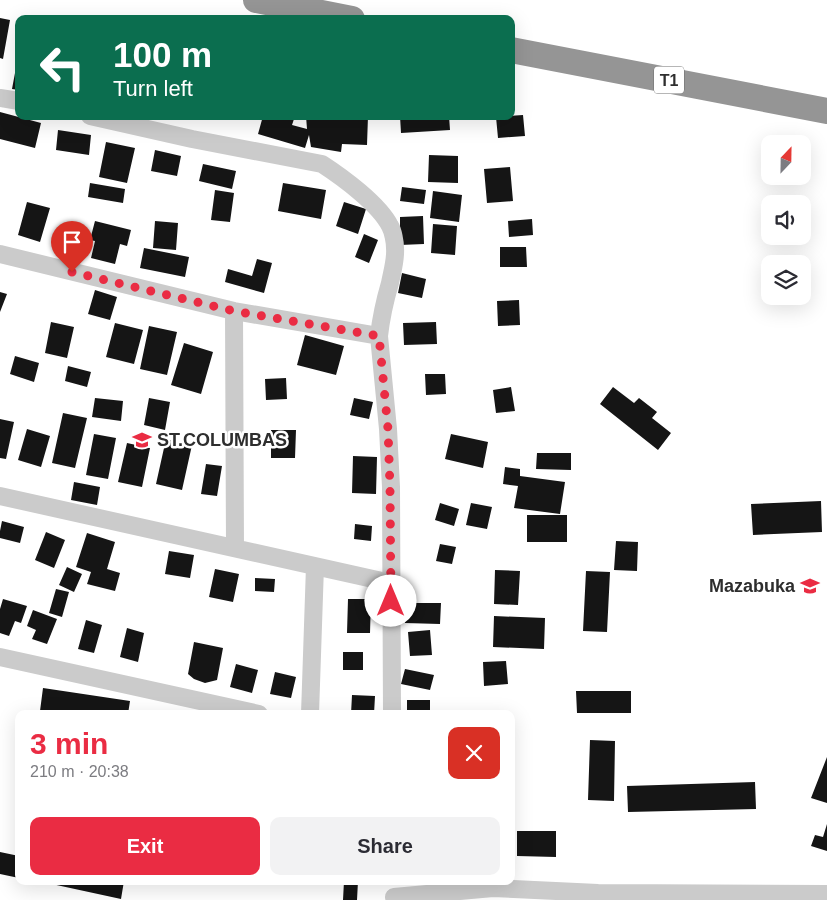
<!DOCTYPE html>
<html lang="en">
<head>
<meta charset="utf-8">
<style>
  :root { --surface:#fff; --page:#f2f2f3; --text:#2b2b33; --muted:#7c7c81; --accent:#ea2c43 }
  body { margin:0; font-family:Arial,sans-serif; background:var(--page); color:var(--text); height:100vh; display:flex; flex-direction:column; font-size:19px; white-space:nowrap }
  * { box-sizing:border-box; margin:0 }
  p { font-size:16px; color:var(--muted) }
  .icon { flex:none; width:28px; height:28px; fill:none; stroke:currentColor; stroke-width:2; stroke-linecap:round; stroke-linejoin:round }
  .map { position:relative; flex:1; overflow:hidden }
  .side { position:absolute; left:15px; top:710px; width:500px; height:175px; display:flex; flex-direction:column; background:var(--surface); border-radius:10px; box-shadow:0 5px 20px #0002 }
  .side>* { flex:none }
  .banner { position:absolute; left:15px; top:15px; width:500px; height:105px; border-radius:10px; box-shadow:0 5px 20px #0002; background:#0b6e4f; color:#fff; overflow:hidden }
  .needle { width:32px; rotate:22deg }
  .fabs { position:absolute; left:761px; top:135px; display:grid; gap:10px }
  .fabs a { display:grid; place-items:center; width:50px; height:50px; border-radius:10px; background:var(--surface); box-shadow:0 5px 20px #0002; font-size:25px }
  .pin { position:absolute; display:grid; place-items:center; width:42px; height:42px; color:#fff; margin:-51px -21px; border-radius:50% 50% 50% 0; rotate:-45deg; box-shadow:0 0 5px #0007 }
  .pin .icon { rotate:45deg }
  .me { position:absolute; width:55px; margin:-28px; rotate:0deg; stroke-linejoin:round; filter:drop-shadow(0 0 4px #0008) }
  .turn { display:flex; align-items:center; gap:18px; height:105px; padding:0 15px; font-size:22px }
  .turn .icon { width:65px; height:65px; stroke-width:2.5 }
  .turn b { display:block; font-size:35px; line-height:42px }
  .round { display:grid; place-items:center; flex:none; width:52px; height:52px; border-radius:10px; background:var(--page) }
  .summary { display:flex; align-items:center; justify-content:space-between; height:85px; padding:0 15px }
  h1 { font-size:30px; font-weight:800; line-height:38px; color:var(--accent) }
  .cta { display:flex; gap:10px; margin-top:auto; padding:10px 15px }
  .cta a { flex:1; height:58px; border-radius:10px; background:var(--accent); color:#fff; font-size:20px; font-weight:800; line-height:58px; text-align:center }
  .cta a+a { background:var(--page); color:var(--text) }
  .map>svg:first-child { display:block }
  .building { fill:#151515 }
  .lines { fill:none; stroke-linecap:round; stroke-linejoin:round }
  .minor { stroke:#cbcbcb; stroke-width:18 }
  .highway { stroke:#959595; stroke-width:26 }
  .route { stroke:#ea2c43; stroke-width:9; stroke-dasharray:0 16.2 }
  .labels { text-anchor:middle; stroke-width:5; stroke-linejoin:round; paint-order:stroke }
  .shield { fill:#fff; stroke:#6d6d6d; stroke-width:1 }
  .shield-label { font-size:16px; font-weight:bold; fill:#2e2e2e }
  .poi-label { font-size:18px; font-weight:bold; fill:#2e2e2e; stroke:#fff; text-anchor:start }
</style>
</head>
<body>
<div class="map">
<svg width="827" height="900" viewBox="0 0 827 900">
  <rect width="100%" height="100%" fill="#fff"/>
  <path class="building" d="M0,18L10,20L3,59L0,58Z
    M15,73L19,74V90L12,89Z
    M0,112L41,123L35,148L0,139Z
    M523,115L525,136L498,138L496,117Z
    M263,116H295L292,125L307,129L306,116H368L367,145L342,144L341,152L311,147L309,135L305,148L258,134Z
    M400,116H449L450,130L401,133Z
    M58,130L91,135L89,155L56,150Z
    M106,142L135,148L127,183L99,177Z
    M155,150L181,156L177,176L151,171Z
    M429,155L458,156V183L428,182Z
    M203,164L236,171L232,189L199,181Z
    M510,167L513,201L487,203L484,169Z
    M90,183L125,189L123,203L88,197Z
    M283,183L326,190L321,219L278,211Z
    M402,187L426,190L424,204L400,201Z
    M215,190L234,193L230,222L211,220Z
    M433,191L462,195L459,222L430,218Z
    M27,202L50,208L40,242L18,235Z
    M344,202L366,209L358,234L336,226Z
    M423,216L424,244L400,245V217Z
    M532,219L533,235L509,237L508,221Z
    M95,221L131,230L127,246L120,244L115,264L91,258L95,241L90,240Z
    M155,221L178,223L176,250L153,248Z
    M433,224L457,226L455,255L431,253Z
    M364,234L378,240L369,263L355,257Z
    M500,247H526L527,267H500Z
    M144,248L189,257L185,277L140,268Z
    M257,259L272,263L264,293L225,282L228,269L252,276Z
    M402,273L426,279L422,298L398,293Z
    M95,290L117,297L110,320L88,314Z
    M0,292L7,294L0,312Z
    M519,300L520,325L498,326L497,301Z
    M51,322L74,327L67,358L45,353Z
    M436,322L437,344L404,345L403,323Z
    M115,323L143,330L134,364L106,357Z
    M149,326L177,332L167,375L140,369Z
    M305,335L344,346L336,375L297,365Z
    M184,343L213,352L201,394L171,385Z
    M15,356L39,363L34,382L10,374Z
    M68,366L91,372L87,387L65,381Z
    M425,374H445L446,394L426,395Z
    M286,378L287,399L266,400L265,379Z
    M511,387L515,411L496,413L493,390Z
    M613,387L634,403L639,398L657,412L652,418L671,433L658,450L600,404Z
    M95,398L123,401L121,421L92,417Z
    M149,398L170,402L165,430L144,425Z
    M354,398L373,402L369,419L350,415Z
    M63,413L87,418L75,468L52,463Z
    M0,419L14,422L6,459L0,458Z
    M27,429L50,436L41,467L18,460Z
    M271,430H296L295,458H271Z
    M94,434L116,438L108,479L86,475Z
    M451,434L488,442L483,468L445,459Z
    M166,439L192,445L182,490L156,484Z
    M127,443L150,448L142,487L118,482Z
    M537,453H571V470L536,469Z
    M353,456L377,457L376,494L352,493Z
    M206,464L222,466L217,496L201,494Z
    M505,467L520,469V476L565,482L560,514L514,508L518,486L503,484Z
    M74,482L100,487L97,505L71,500Z
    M821,501L822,532L753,535L751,504Z
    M440,503L459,509L454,526L435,520Z
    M471,503L492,507L487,529L466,525Z
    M527,515H567V542H527Z
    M2,521L24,527L20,543L0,538V531Z
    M355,524L372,526L371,541L354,539Z
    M46,532L65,540L54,568L35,560Z
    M87,533L115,542L107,569L120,573L115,591L87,584L91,572L76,567Z
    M616,541L638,542L637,571L614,570Z
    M440,544L456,547L452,564L436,561Z
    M169,551L194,555L190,578L165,574Z
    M67,567L82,574L74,592L59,585Z
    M215,569L239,574L233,602L209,597Z
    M495,570L520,571L518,605L494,604Z
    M586,571L610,572L607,632L583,631Z
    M255,578L275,579L274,592L255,591Z
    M56,589L69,592L62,617L49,613Z
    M3,599L27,606L21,623L15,621L9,636L0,633V609Z
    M348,599H371L370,633H347Z
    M405,603H441L440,624L405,623Z
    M33,610L57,619L47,644L32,639L36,630L27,626Z
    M494,616L545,618L544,649L493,647Z
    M86,620L102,625L94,653L78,649Z
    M127,628L144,633L138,662L120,657Z
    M430,630L432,655L410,656L408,632Z
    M194,642L223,648L217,680L205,683L194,679L188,674Z
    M343,652H363V670H343Z
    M506,661L508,684L484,686L483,662Z
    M236,664L258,670L252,693L230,687Z
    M405,669L434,675L430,690L401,684Z
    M275,672L296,677L291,698L270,694Z
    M43,688L130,701L128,714H56L40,711Z
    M576,691H631V713H577Z
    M352,695L375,696L374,714H351Z
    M407,700H430V714H407Z
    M590,740L615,741L614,801L588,800Z
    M827,757V803L811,798Z
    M755,782L756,809L628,812L627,786Z
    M827,824V851L811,846L815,835L823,837Z
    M517,831H556V857L517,856Z
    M0,852L19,856V878L0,874Z
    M38,881H124L121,899Z
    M344,881H358L357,900H343Z"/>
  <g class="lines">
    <path class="minor" d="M0,98L19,101
      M90,116L192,139L322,164C342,177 379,204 390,226C393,231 395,242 395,248C396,260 392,272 390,283C385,300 381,318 379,336L388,429L391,487L392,714
      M0,254L234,311L379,336
      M234,311L235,548
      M0,496L391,583
      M0,657L259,714
      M310,714L315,566
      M394,897L493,888L598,893L827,894"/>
    <path class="highway" d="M256,0L352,19
      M511,50L827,111"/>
  </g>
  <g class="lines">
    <path class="route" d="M72,272L234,311L379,336L388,429L390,487L391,601"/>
  </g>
  <defs>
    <g id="school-bare" transform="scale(1.5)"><path d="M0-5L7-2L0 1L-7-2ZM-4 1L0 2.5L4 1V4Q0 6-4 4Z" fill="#ea2c43" stroke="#fff" stroke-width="2.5" paint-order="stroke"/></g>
  </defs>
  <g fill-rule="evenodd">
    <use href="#school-bare" x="142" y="440"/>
    <use href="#school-bare" x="810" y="586"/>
  </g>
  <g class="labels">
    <rect class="shield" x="654" y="66.5" width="30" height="27" rx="4"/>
    <g class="shield-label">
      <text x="669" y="86">T1</text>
    </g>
    <g class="poi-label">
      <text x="157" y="446">ST.COLUMBAS</text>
      <text x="795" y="592" text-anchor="end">Mazabuka</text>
    </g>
  </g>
</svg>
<div class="fabs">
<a><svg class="needle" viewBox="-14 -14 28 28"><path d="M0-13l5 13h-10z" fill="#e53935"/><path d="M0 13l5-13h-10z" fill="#7c7c81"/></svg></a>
<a><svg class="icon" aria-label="sound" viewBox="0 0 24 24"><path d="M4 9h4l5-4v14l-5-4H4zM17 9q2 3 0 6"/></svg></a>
<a><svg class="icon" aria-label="layers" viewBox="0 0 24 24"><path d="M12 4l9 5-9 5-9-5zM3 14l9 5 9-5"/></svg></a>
</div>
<div class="pin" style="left:72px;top:272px;background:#d93025"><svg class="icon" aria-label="arrive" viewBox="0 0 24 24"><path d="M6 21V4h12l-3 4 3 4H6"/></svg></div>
<svg class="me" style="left:391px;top:601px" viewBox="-20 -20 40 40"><circle r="19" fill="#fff"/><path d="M0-13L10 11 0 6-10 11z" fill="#ea2c43"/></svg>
<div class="banner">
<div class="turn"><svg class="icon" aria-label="left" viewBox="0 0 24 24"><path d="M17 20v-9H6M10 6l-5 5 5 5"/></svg><div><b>100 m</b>Turn left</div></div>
</div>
<section class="side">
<div class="summary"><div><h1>3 min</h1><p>210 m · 20:38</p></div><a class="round" style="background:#d93025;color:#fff"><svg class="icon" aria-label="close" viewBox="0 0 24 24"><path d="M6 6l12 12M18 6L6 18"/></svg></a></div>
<div class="cta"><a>Exit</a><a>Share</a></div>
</section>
</div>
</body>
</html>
